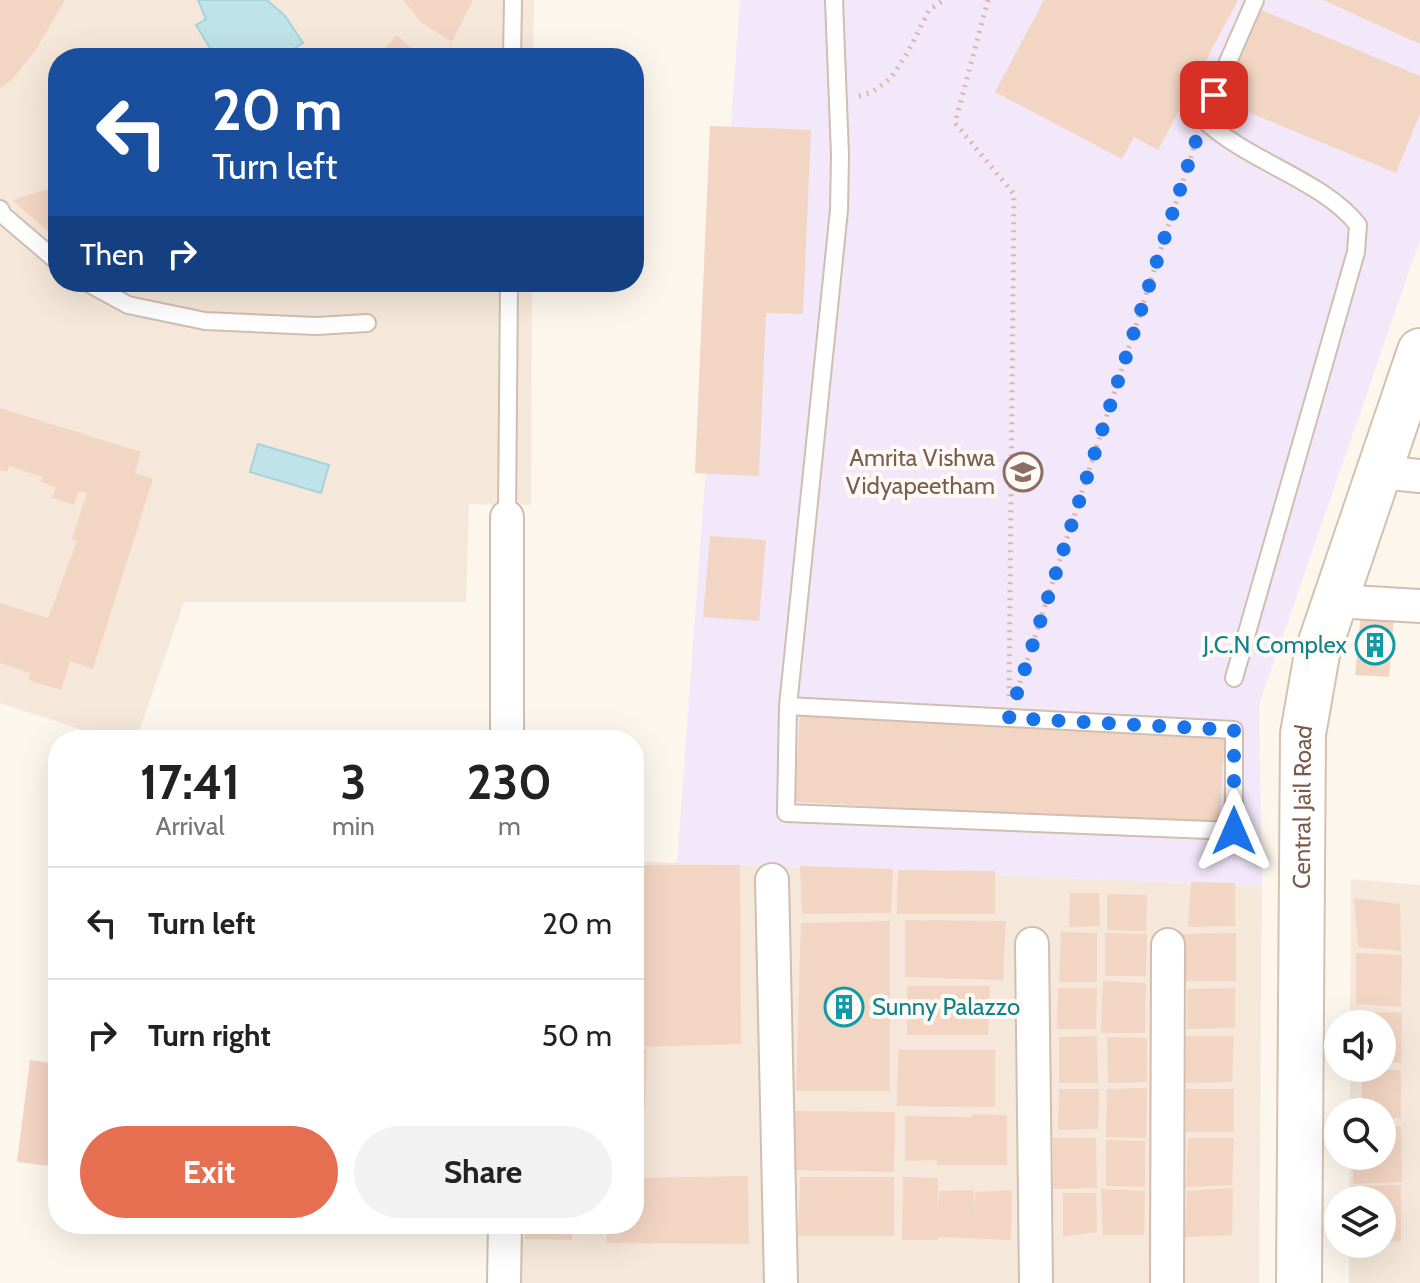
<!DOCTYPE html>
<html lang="en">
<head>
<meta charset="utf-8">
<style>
  :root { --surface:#fff; --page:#f2f2f2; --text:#222; --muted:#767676; --line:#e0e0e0; --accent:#e76f51 }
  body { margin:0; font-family:Cabin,sans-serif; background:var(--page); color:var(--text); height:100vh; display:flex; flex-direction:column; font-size:30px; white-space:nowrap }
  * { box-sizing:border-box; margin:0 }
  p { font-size:26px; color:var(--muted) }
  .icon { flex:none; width:44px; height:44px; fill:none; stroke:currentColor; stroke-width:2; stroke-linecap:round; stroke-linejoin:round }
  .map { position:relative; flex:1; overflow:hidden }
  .panel { position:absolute; left:48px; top:730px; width:596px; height:504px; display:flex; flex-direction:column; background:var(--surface); border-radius:32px; box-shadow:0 8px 32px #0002 }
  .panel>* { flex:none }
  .top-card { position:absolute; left:48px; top:48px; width:596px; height:244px; border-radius:32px; box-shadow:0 8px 32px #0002; background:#1a4fa0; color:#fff; overflow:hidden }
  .buttons { position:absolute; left:1324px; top:1010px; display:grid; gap:16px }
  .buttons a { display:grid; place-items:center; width:72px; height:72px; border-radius:50%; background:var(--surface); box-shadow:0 8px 32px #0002; font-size:40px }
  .pin { position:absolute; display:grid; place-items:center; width:68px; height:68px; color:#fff; margin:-34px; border-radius:16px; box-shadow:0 4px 12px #0006 }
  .me { position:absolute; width:88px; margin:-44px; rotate:0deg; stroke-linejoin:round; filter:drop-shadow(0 0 6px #0008) }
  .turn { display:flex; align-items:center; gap:28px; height:168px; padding:0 32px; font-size:36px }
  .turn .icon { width:104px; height:104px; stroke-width:2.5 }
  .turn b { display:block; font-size:56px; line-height:68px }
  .then { display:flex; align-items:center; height:76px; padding:0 32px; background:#0003; gap:16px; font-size:30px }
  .eta { display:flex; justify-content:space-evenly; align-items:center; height:136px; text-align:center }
  .eta b { font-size:48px; font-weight:700; line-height:56px }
  .primary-button { display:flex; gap:16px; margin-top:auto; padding:16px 32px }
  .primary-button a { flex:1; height:92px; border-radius:48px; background:var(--accent); color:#fff; font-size:32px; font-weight:700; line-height:92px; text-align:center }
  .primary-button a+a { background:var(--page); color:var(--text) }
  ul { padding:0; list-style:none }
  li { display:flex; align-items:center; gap:24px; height:112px; padding:0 32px; border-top:2px solid var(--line) }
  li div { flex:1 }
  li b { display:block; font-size:30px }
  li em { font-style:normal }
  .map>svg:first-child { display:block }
  .residential { fill:#f5e8da }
  .education { fill:#f3e8fa }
  .water { fill:#bfe3e8; stroke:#a5d3da; stroke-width:2 }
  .building { fill:#f3d5c3 }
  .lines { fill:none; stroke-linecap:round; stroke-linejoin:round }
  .service-casing { stroke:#d1beb0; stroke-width:20 }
  .minor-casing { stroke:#d1beb0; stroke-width:36 }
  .secondary-casing { stroke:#d6c0b0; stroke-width:48 }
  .path { stroke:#d9b8a5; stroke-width:5; stroke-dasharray:2 6; stroke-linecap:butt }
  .service { stroke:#fff; stroke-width:16 }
  .minor { stroke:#fff; stroke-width:32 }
  .secondary { stroke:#fff; stroke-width:44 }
  .route { stroke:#1a73e8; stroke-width:14; stroke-dasharray:0 25.2 }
  .labels { text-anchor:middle; stroke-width:8; stroke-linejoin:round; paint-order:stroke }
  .education-label { font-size:24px; fill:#785e54; stroke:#fffaf3; text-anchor:end }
  .culture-label { font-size:24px; fill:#0d838f; stroke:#fffaf3; text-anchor:end }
  .street-label { font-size:24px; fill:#7a5c4d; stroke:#fffaf3 }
</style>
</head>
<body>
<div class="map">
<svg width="1420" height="1283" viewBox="0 0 1420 1283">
  <rect width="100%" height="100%" fill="#fdf6ec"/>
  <path class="residential" d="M0,0H534L533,58H58V282H532L531,505L469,504L466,602H184L136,740H113L0,703Z
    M634,861L1262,886L1259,1283H519V1224H634Z
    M1351,879L1420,885V1283H1349V1244H1382V1200H1349L1350,1156H1382V1112H1350V1068H1382V1024H1350Z"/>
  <path class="education" d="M740,0H1420V240L1259,705L1262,886L677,863Z"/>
  <path class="water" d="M198,0H267L285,16L303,43L287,53V58H216L196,25L206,19Z
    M258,444L329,465L321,493L250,472Z"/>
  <path class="building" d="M0,0H65L37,48L12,80L0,88Z
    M403,0H473L452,42L422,23Z
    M1044,0H1238L1158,150L1134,137L1122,159L995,92Z
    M1323,0H1420V44Z
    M1259,9L1420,76V114L1396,173L1221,101Z
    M397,35L422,58H376Z
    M710,126L811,130L803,314L766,313L759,476L695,473Z
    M58,186V240L12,200Z
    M133,282H225V284L179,290Z
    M0,408L141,452L135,473L153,479L93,669L70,661L61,690L28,680L30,673L0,663V603L48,618L77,541L72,539L87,493L78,491L74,505L52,498L56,487L41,482L43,477L9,466L7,472L0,470Z
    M710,536L766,540L759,621L703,617Z
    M1361,612L1394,615L1389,677L1355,675Z
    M800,710L1225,734L1219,825L795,802Z
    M639,865H740L741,1044L641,1047Z
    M800,866L893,869L891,913L802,914Z
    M898,870L995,871V914H897Z
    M1191,882L1235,883V926L1188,927Z
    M1070,893H1099L1100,926L1069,927Z
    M1107,894L1147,895L1146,931L1107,930Z
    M1354,898L1400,904L1401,951L1358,947Z
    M905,920L1006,921L1003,980L905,977Z
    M890,921V1091H796L801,923Z
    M1061,932L1097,933V982H1059Z
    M1105,933L1147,934L1146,976H1105Z
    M1236,933V981H1182V934Z
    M1356,953L1402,955L1401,1007L1356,1004Z
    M1103,981L1146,983L1145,1033H1101Z
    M907,986H990L988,1035H907Z
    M1058,988H1097L1096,1029H1057Z
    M1235,988V1028L1187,1029V989Z
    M1402,1012L1401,1063L1382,1061V1024H1354V1013Z
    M1097,1036L1098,1083H1059V1037Z
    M1186,1036H1234L1232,1082L1186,1083Z
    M1107,1037L1147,1038V1082L1108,1083Z
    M647,1049L645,1109L634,1108V1050Z
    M898,1050H995V1107L897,1106Z
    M30,1060L58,1064V1167L17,1162Z
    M1362,1070H1401V1118H1382V1112H1362Z
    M1147,1088L1146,1138L1106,1137L1107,1089Z
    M1059,1089H1099L1098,1129L1058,1130Z
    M1186,1089H1234V1132H1186Z
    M643,1111V1170H634V1112Z
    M795,1111L895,1112L894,1172L795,1170Z
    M972,1114L1007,1115V1165H937V1160L905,1161V1116L972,1117Z
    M1382,1126H1401L1402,1182L1353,1184V1156H1382Z
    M1053,1138H1096L1097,1188L1053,1189Z
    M1188,1138H1234L1232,1185L1186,1187Z
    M1106,1140L1145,1141V1187L1106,1186Z
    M748,1176L749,1244L607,1243L606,1224H634V1178Z
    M800,1177H894V1236H798Z
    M903,1177L938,1178V1216L939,1191L974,1190V1219L975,1192L1012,1190L1011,1240L938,1237V1240H902Z
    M1401,1185V1241L1382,1242V1200H1352V1186Z
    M1233,1188L1232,1235L1185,1237L1187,1191Z
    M1101,1189L1145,1191L1144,1235H1103Z
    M1063,1193H1096L1097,1232L1063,1237Z
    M525,1224H573L572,1240L525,1239Z"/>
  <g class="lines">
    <g class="service-casing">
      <path id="service" d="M512,58L513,0
        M0,209L3,215L58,262
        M86,282L128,305L205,321L316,326L367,323
        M507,517L509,282
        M1234,678L1356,252L1358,225C1323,180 1248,162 1203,119L1255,0
        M788,706L1234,730V831L786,813L788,706L839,210L840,155L834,0"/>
    </g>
    <g class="minor-casing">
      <path id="minor" d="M1379,472L1420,476
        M1335,601L1420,606
        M507,740V517
        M772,880L781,1283
        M1032,944L1036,1283
        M504,1283L505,1224
        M1167,1283L1168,945"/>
    </g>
    <g class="secondary-casing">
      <g id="secondary">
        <path id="s1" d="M1299,1283L1303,734L1317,654L1420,351"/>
      </g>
    </g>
    <path class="path" d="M988,0L955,123L1014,194L1009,697
      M859,96L872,92L891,78L909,50L929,10L944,0
      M1015,698L1196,141"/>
    <use href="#service" class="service"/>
    <use href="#minor" class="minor"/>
    <use href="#secondary" class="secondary"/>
  </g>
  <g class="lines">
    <path class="route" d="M1214,95L1203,119L1009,718L1234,730V831"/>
  </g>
  <defs>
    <g id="university-ring" transform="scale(2)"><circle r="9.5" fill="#fffaf3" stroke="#8d6e63" stroke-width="1.5"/><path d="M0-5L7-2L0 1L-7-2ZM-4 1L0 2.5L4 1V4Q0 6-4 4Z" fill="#8d6e63"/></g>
    <g id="building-ring" transform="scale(2)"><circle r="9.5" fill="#fffaf3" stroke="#0f9aa8" stroke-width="1.5"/><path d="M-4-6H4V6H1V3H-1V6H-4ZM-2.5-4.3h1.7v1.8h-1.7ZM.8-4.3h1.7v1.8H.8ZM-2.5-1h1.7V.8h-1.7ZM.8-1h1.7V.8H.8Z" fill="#0f9aa8"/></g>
  </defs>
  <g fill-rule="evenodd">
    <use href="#university-ring" x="1023" y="472"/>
    <use href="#building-ring" x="1375" y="645"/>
    <use href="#building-ring" x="844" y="1007"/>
  </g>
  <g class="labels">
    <g class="education-label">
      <text x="995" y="466">Amrita Vishwa<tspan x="995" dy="28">Vidyapeetham</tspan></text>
    </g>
    <g class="culture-label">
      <text x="1347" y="653">J.C.N Complex</text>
      <text x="872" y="1015" text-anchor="start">Sunny Palazzo</text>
    </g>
    <g class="street-label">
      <text dy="8" stroke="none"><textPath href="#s1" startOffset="476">Central Jail Road</textPath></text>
    </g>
  </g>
</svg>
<div class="buttons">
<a><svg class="icon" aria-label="sound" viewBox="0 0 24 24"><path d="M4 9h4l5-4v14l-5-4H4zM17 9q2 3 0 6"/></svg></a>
<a><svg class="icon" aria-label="search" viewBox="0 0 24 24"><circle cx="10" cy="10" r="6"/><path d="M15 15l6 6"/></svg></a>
<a><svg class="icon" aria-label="layers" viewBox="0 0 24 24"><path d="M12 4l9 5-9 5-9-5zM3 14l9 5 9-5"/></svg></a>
</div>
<div class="pin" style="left:1214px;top:95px;background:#d93025"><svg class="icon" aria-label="arrive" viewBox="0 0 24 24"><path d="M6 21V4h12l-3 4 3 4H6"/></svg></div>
<svg class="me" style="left:1234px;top:831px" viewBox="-20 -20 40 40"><path d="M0-17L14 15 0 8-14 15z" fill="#1a73e8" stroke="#fff" stroke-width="4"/></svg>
<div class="top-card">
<div class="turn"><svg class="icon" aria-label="left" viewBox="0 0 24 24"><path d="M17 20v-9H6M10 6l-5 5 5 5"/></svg><div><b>20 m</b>Turn left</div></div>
<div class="then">Then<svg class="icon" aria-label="right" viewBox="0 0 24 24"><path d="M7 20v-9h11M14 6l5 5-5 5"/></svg></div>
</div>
<section class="panel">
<div class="eta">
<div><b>17:41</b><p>Arrival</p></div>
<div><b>3</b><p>min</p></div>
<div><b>230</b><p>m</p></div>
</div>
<ul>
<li><svg class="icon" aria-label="left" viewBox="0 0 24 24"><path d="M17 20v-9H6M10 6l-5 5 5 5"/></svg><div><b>Turn left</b></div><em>20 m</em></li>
<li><svg class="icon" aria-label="right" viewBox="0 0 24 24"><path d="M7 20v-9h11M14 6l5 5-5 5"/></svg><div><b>Turn right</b></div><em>50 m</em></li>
</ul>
<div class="primary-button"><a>Exit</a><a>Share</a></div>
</section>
</div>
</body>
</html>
